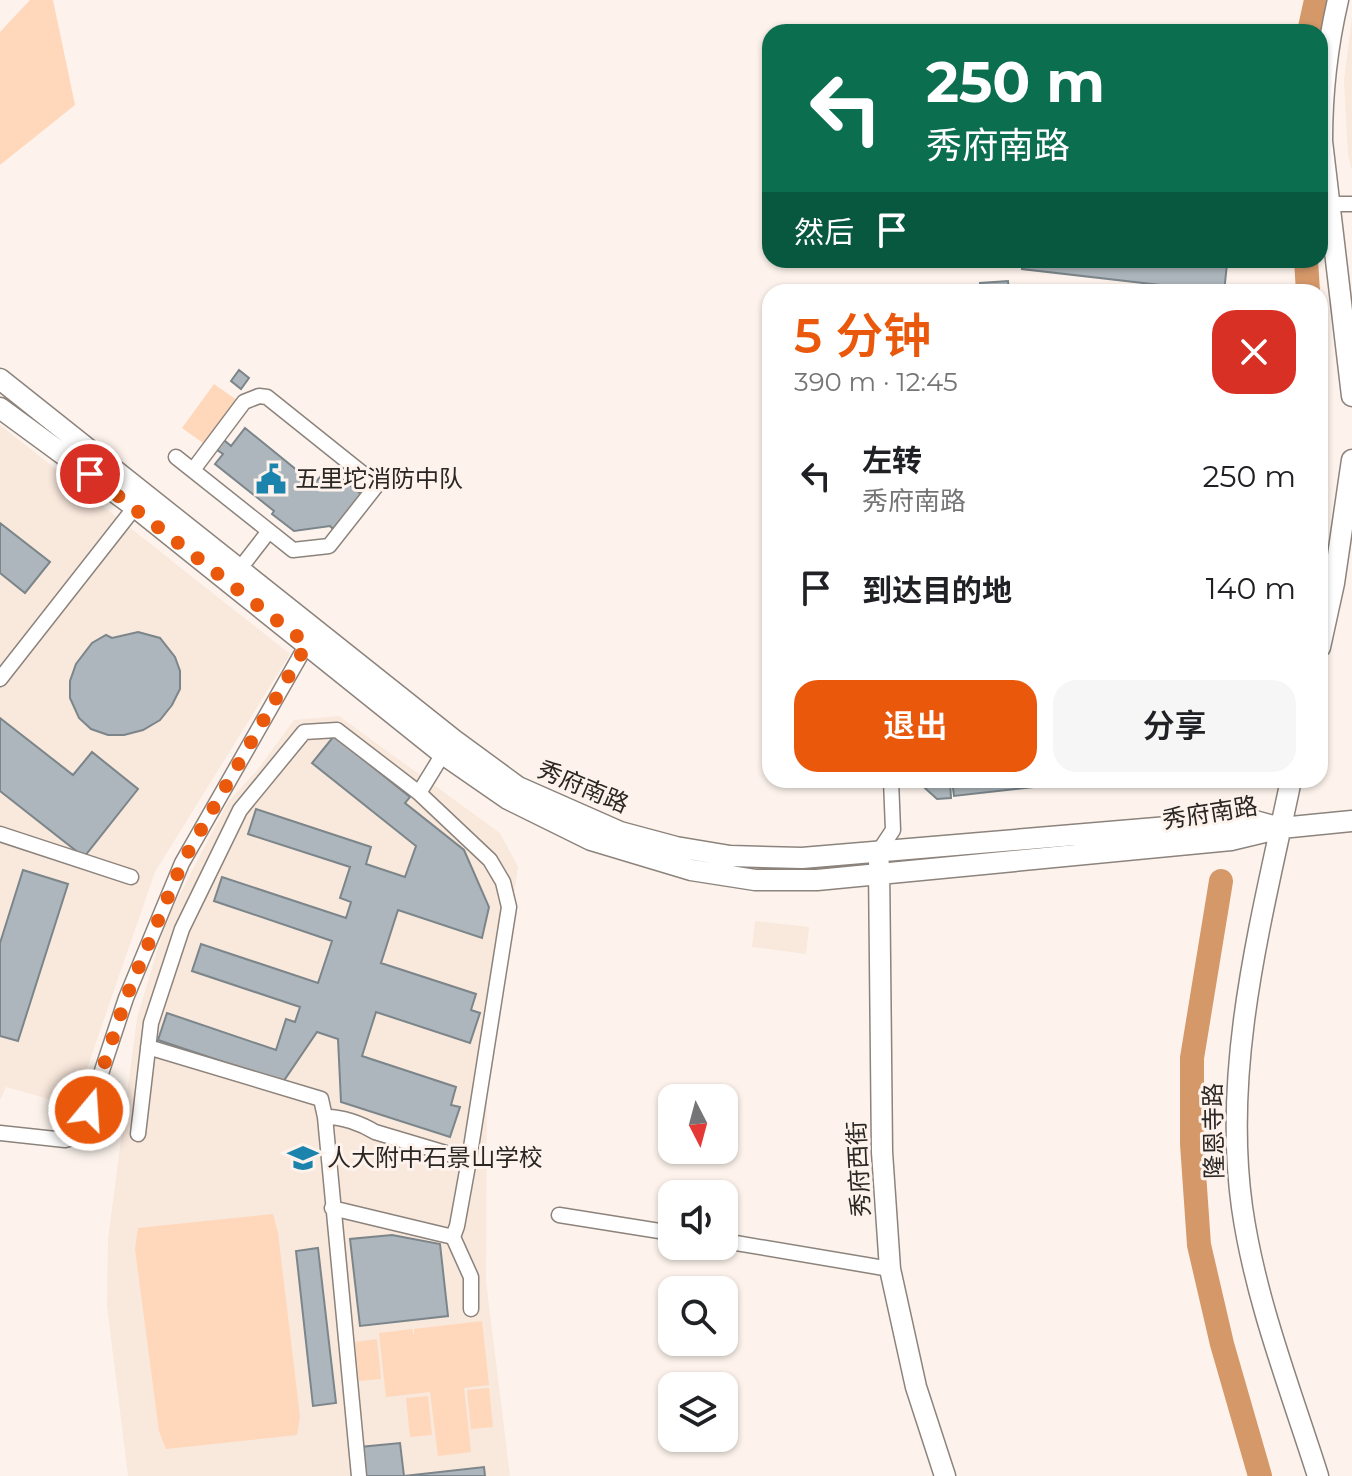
<!DOCTYPE html>
<html lang="zh">
<head>
<meta charset="utf-8">
<style>
  :root { --surface:#fff; --page:#f6f6f6; --text:#202124; --muted:#757577; --accent:#ea580c }
  body { margin:0; font-family:Montserrat,"Noto Sans SC",sans-serif; background:var(--page); color:var(--text); height:100vh; display:flex; flex-direction:column; font-size:30px; white-space:nowrap }
  * { box-sizing:border-box; margin:0 }
  p { font-size:26px; color:var(--muted) }
  .icon { flex:none; width:44px; height:44px; fill:none; stroke:currentColor; stroke-width:2; stroke-linecap:round; stroke-linejoin:round }
  .map { position:relative; flex:1; overflow:hidden }
  .panel { position:absolute; left:762px; top:284px; width:566px; height:504px; display:flex; flex-direction:column; background:var(--surface); border-radius:24px; box-shadow:0 2px 6px #0004 }
  .panel>* { flex:none }
  .banner { position:absolute; left:762px; top:24px; width:566px; height:244px; border-radius:24px; box-shadow:0 2px 6px #0004; background:#0b6e4f; color:#fff; overflow:hidden }
  .needle { width:52px; rotate:174deg }
  .tools { position:absolute; left:658px; top:1084px; display:grid; gap:16px }
  .tools a { display:grid; place-items:center; width:80px; height:80px; border-radius:16px; background:var(--surface); box-shadow:0 2px 6px #0004; font-size:40px }
  .pin { position:absolute; display:grid; place-items:center; width:68px; height:68px; color:#fff; margin:-34px; border:4px solid #fff; border-radius:50%; box-shadow:0 2px 8px #0007 }
  .me { position:absolute; width:88px; margin:-44px; rotate:18deg; stroke-linejoin:round; filter:drop-shadow(0 0 6px #0008) }
  .turn { display:flex; align-items:center; gap:28px; height:168px; padding:0 32px; font-size:36px }
  .turn .icon { width:104px; height:104px; stroke-width:2.5 }
  .turn b { display:block; font-size:56px; line-height:68px }
  .then { display:flex; align-items:center; height:76px; padding:0 32px; background:#0003; gap:16px; font-size:30px }
  .round { display:grid; place-items:center; flex:none; width:84px; height:84px; border-radius:24px; background:var(--page) }
  .head { display:flex; align-items:center; justify-content:space-between; height:136px; padding:0 32px }
  h1 { font-size:48px; font-weight:600; line-height:60px; color:var(--accent) }
  .action { display:flex; gap:16px; margin-top:auto; padding:16px 32px }
  .action a { flex:1; height:92px; border-radius:24px; background:var(--accent); color:#fff; font-size:32px; font-weight:600; line-height:92px; text-align:center }
  .action a+a { background:var(--page); color:var(--text) }
  ul { padding:0; list-style:none }
  li { display:flex; align-items:center; gap:24px; height:112px; padding:0 32px }
  li div { flex:1 }
  li b { display:block; font-size:30px }
  li em { font-style:normal }
  .map>svg:first-child { display:block }
  .built { fill:#f9e8dc }
  .green { fill:#ffd7bb }
  .lines { fill:none; stroke-linecap:round; stroke-linejoin:round }
  .river { stroke:#d59869; stroke-width:24 }
  .building { fill:#acb6bc; stroke:#7b858a; stroke-width:2 }
  .street-casing { stroke:#8c837c; stroke-width:17 }
  .secondary-casing { stroke:#8c837c; stroke-width:23 }
  .street { stroke:#fff; stroke-width:14 }
  .secondary { stroke:#fff; stroke-width:20 }
  .route { stroke:#ea580c; stroke-width:14; stroke-dasharray:0 25.2 }
  .labels { text-anchor:middle; stroke-width:6; stroke-linejoin:round; paint-order:stroke }
  .poi-label { font-size:24px; fill:#2a2624; stroke:#fdf3ec; text-anchor:start }
  .street-label { font-size:24px; fill:#2a2624; stroke:#fdf3ec }
</style>
</head>
<body>
<div class="map">
<svg width="1352" height="1476" viewBox="0 0 1352 1476">
  <rect width="100%" height="100%" fill="#fdf3ec"/>
  <path class="built" d="M1352,17V170L1348,155L1344,80Z
    M0,425L290,654L155,872L74,1106L6,1087L0,1100Z
    M339,716L500,833L518,867L487,1078L486,1281L510,1476H128L107,1306L108,1239L137,1018L166,921L228,802L259,768L294,720Z
    M755,921L809,927L806,954L752,947Z"/>
  <path class="green" d="M30,0H53L75,105L0,165V32Z
    M214,384L238,401L206,445L182,428Z
    M273,1214L278,1233L300,1417L297,1435L166,1449L159,1431L135,1249L138,1228Z
    M482,1321L489,1385L464,1388L471,1452L438,1456L430,1392L386,1397L379,1333L412,1329L414,1336V1329Z
    M377,1339L381,1379L359,1381L355,1342Z
    M489,1388L493,1427L471,1429L467,1390Z
    M428,1396L432,1435L410,1437L406,1398Z"/>
  <g class="lines">
    <path class="river" d="M1309,32L1316,0
      M1306,260L1308,292
      M1221,881L1192,1058V1144L1199,1245L1222,1344L1260,1476"/>
  </g>
  <path class="building" d="M1023,260H1197L1227,264L1224,292H1221L1022,269Z
    M1008,281L1009,292H981L980,283Z
    M239,370L249,378L241,389L231,381Z
    M245,428L314,484L320,477L324,480L332,471L361,494L333,529L330,526L294,531L272,514L274,511L215,464L223,454L217,450L224,440L231,446Z
    M0,523L50,562L25,593L0,573Z
    M138,632L160,638L175,657L180,671V689L172,705L160,720L143,730L124,735H108L91,729L79,718L70,698V681L76,664L92,643L106,635L112,638Z
    M0,718L73,775L92,752L138,789L84,857L0,791Z
    M334,736L410,797L405,803L464,850L489,907L482,938L398,910L381,963L476,994L471,1010L480,1013L470,1043L376,1012L362,1056L456,1087L451,1105L460,1107L450,1137L341,1102L338,1039L317,1032L283,1082L158,1040L167,1013L276,1050L286,1019L295,1022L300,1007L192,971L201,944L318,983L332,941L214,901L222,877L346,918L351,902L340,898L350,867L248,834L256,809L371,847L366,864L405,877L416,846L312,763Z
    M916,780H950L951,798L937,799Z
    M952,780H1060L1061,784L954,796Z
    M23,870L68,884L18,1041L0,1036V943Z
    M392,1235L440,1244L448,1316L360,1326L350,1239Z
    M318,1248L336,1403L313,1406L296,1251Z
    M400,1443L404,1476L484,1467L485,1476H363L360,1447Z"/>
  <g class="lines">
    <g class="street-casing">
      <path id="street" d="M1329,204H1352
        M176,457C215,488 254,519 293,550L329,546L377,485L267,397L259,396L244,402L193,470
        M235,575L269,531
        M0,679L135,507
        M419,793L446,749
        M0,834L131,877
        M879,851L893,830L891,780
        M148,1047L321,1099L325,1117
        M0,1133L65,1140L76,1137L84,1125L126,998L182,863L307,644
        M138,1134L151,1023L182,929L240,810L304,732L337,730L419,793L490,860L503,882L509,907L469,1160L457,1226L453,1237L471,1277V1309
        M332,1208L453,1237
        M559,1215L672,1233
        M724,1241L890,1269
        M359,1476L325,1117C341,1116 362,1124 375,1132L469,1160"/>
    </g>
    <g class="secondary-casing">
      <path id="secondary" d="M1338,0C1327,47 1322,93 1322,141L1352,396
        M0,379L454,740L518,787L620,832L676,847L730,856L802,858L1251,820L1277,827
        M0,408L135,507L443,754L508,799L591,840L691,870L755,880H817L1231,840L1281,828L1352,821
        M1320,647L1334,583L1352,460
        M1291,780C1262,918 1222,1064 1242,1207C1255,1299 1290,1388 1318,1476
        M879,864L882,1152L890,1269L916,1387L945,1476"/>
    </g>
    <use href="#street" class="street"/>
    <use href="#secondary" class="secondary"/>
  </g>
  <g class="lines">
    <path class="route" d="M89,1110L126,998L182,863L307,644L90,474"/>
  </g>
  <defs>
    <g id="civic-bare" transform="scale(2.4)"><path d="M-.6-6.5H3V-4.5H.6V-3L4-1V1h2V6H-6V1h2V-1L-.6-3ZM-1.2 2.5V6h2.4V2.5Z" fill="#1c83ad" stroke="#fdf3ec" stroke-width="2.5" paint-order="stroke"/></g>
    <g id="school-bare" transform="scale(2.4)"><path d="M0-5L7-2L0 1L-7-2ZM-4 1L0 2.5L4 1V4Q0 6-4 4Z" fill="#1c83ad" stroke="#fdf3ec" stroke-width="2.5" paint-order="stroke"/></g>
  </defs>
  <g fill-rule="evenodd">
    <use href="#civic-bare" x="271" y="479"/>
    <use href="#school-bare" x="303" y="1158"/>
  </g>
  <g class="labels">
    <g class="poi-label">
      <text x="295" y="487">五里坨消防中队</text>
      <text x="327" y="1166">人大附中石景山学校</text>
    </g>
    <g class="street-label">
      <text transform="translate(583 787) rotate(23)" y="8">秀府南路</text>
      <text transform="translate(1210 813) rotate(-9)" y="8">秀府南路</text>
      <text transform="translate(1214 1131) rotate(-91)" y="8">隆恩寺路</text>
      <text transform="translate(859 1169) rotate(-93)" y="8">秀府西街</text>
    </g>
  </g>
</svg>
<div class="tools">
<a><svg class="needle" viewBox="-14 -14 28 28"><path d="M0-13l5 13h-10z" fill="#e53935"/><path d="M0 13l5-13h-10z" fill="#757577"/></svg></a>
<a><svg class="icon" aria-label="sound" viewBox="0 0 24 24"><path d="M4 9h4l5-4v14l-5-4H4zM17 9q2 3 0 6"/></svg></a>
<a><svg class="icon" aria-label="search" viewBox="0 0 24 24"><circle cx="10" cy="10" r="6"/><path d="M15 15l6 6"/></svg></a>
<a><svg class="icon" aria-label="layers" viewBox="0 0 24 24"><path d="M12 4l9 5-9 5-9-5zM3 14l9 5 9-5"/></svg></a>
</div>
<div class="pin" style="left:90px;top:474px;background:#d93025"><svg class="icon" aria-label="arrive" viewBox="0 0 24 24"><path d="M6 21V4h12l-3 4 3 4H6"/></svg></div>
<svg class="me" style="left:89px;top:1110px" viewBox="-20 -20 40 40"><circle r="17" fill="#ea580c" stroke="#fff" stroke-width="3"/><path d="M0-11L8 9 0 5-8 9z" fill="#fff"/></svg>
<div class="banner">
<div class="turn"><svg class="icon" aria-label="left" viewBox="0 0 24 24"><path d="M17 20v-9H6M10 6l-5 5 5 5"/></svg><div><b>250 m</b>秀府南路</div></div>
<div class="then">然后<svg class="icon" aria-label="arrive" viewBox="0 0 24 24"><path d="M6 21V4h12l-3 4 3 4H6"/></svg></div>
</div>
<section class="panel">
<div class="head"><div><h1>5 分钟</h1><p>390 m · 12:45</p></div><a class="round" style="background:#d93025;color:#fff"><svg class="icon" aria-label="close" viewBox="0 0 24 24"><path d="M6 6l12 12M18 6L6 18"/></svg></a></div>
<ul>
<li><svg class="icon" aria-label="left" viewBox="0 0 24 24"><path d="M17 20v-9H6M10 6l-5 5 5 5"/></svg><div><b>左转</b><p>秀府南路</p></div><em>250 m</em></li>
<li><svg class="icon" aria-label="arrive" viewBox="0 0 24 24"><path d="M6 21V4h12l-3 4 3 4H6"/></svg><div><b>到达目的地</b></div><em>140 m</em></li>
</ul>
<div class="action"><a>退出</a><a>分享</a></div>
</section>
</div>
</body>
</html>
